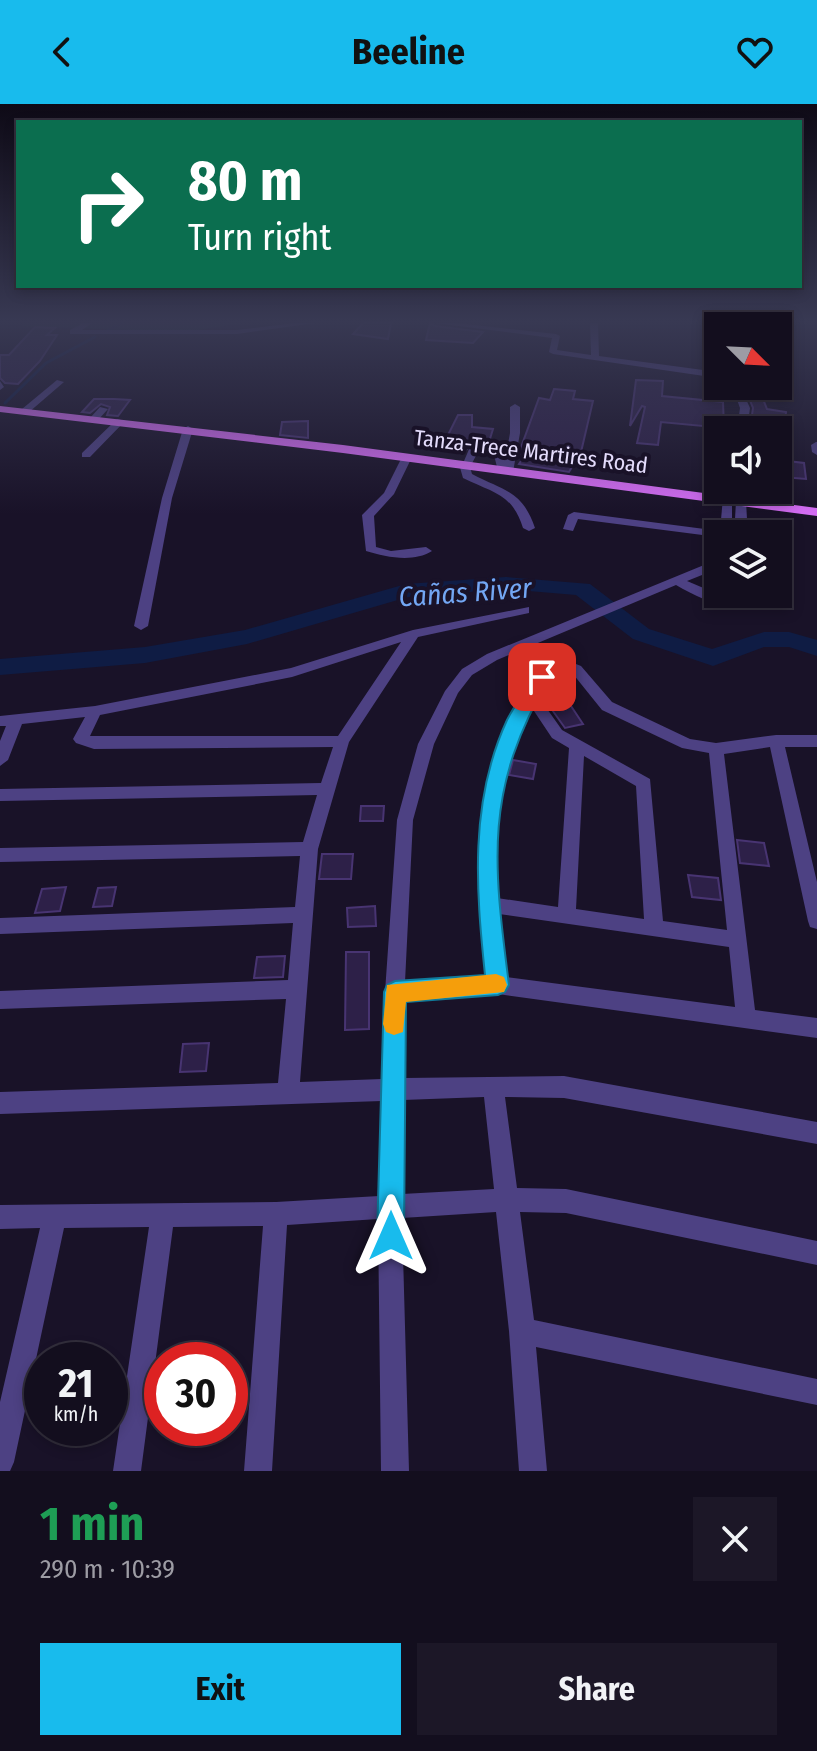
<!DOCTYPE html>
<html lang="en">
<head>
<meta charset="utf-8">
<style>
  :root { --surface:#130e1e; --page:#1c1727; --text:#f1f3f6; --muted:#9d9ca4; --line:#322e3c; --accent:#18bbed }
  body { margin:0; font-family:"Fira Sans Condensed",sans-serif; background:var(--page); color:var(--text); height:100vh; display:flex; flex-direction:column; font-size:30px; white-space:nowrap }
  * { box-sizing:border-box; margin:0 }
  p { font-size:26px; color:var(--muted) }
  .icon { flex:none; width:44px; height:44px; fill:none; stroke:currentColor; stroke-width:2; stroke-linecap:round; stroke-linejoin:round }
  .map { position:relative; height:1367px; overflow:hidden }
  .side { display:flex; flex-direction:column; background:var(--surface); flex:1 }
  .side>* { flex:none }
  .hud { position:absolute; left:16px; top:16px; width:786px; height:168px; border-radius:0px; box-shadow:0 4px 12px #0003,0 0 0 2px var(--line); background:#0b6e4f; color:#fff; overflow:hidden }
  .needle { width:52px; rotate:114deg }
  .buttons { position:absolute; left:704px; top:208px; display:grid; gap:16px }
  .buttons a { display:grid; place-items:center; width:88px; height:88px; border-radius:0px; background:var(--surface); box-shadow:0 4px 12px #0003,0 0 0 2px var(--line); font-size:40px }
  .speed { position:absolute; left:24px; top:1238px; display:flex; gap:16px; font-size:40px; font-weight:700; text-align:center }
  .speed>* { display:grid; place-content:center; width:104px; height:104px; border-radius:50%; background:var(--surface); box-shadow:0 4px 12px #0003,0 0 0 2px var(--line); line-height:1 }
  .speed small { font-size:20px; font-weight:400 }
  .speed .limit { border:12px solid #d22; background:#fff; color:#111 }
  .pin { position:absolute; display:grid; place-items:center; width:68px; height:68px; color:#fff; margin:-34px; border-radius:16px; box-shadow:0 4px 12px #0006 }
  .me { position:absolute; width:88px; margin:-44px; rotate:0deg; stroke-linejoin:round; filter:drop-shadow(0 0 6px #0008) }
  .turn { display:flex; align-items:center; gap:28px; height:168px; padding:0 40px; font-size:36px }
  .turn .icon { width:104px; height:104px; stroke-width:2.5 }
  .turn b { display:block; font-size:56px; line-height:68px }
  .round { display:grid; place-items:center; flex:none; width:84px; height:84px; border-radius:0px; background:var(--page) }
  .overview { display:flex; align-items:center; justify-content:space-between; height:136px; padding:0 40px }
  h1 { font-size:48px; font-weight:700; line-height:60px; color:#1e9e55 }
  .button { display:flex; gap:16px; margin-top:auto; padding:16px 40px }
  .button a { flex:1; height:92px; border-radius:0px; background:var(--accent); color:#111; font-size:32px; font-weight:700; line-height:92px; text-align:center }
  .button a+a { background:var(--page); color:var(--text) }
  header { display:flex; justify-content:space-between; align-items:center; height:104px; padding:0 40px; background:var(--accent); color:#111; font-size:36px; font-weight:700 }
  .map>svg:first-child { display:block }
  .green { fill:#162f32 }
  .lines { fill:none; stroke-linecap:round; stroke-linejoin:round }
  .stream { stroke:#0f1c44; stroke-width:3 }
  .river { fill:#0f1c44; fill-rule:evenodd }
  .building { fill:#2d2048; stroke:#483472; stroke-width:2 }
  .minor { fill:#4d4183; fill-rule:evenodd }
  .major { fill:#d36cf3; fill-rule:evenodd }
  .route { fill:#18bbed; stroke:#107a9a; stroke-width:2 }
  .slow { fill:#f59e0b }
  .labels { text-anchor:middle; stroke-width:8; stroke-linejoin:round; paint-order:stroke }
  .far-street-label { font-size:22px; fill:#e4dcfc; stroke:#191228 }
  .water-label { font-size:28px; font-style:italic; fill:#73a7f4; stroke:#191228 }
</style>
</head>
<body>
<header><svg class="icon" aria-label="back" viewBox="0 0 24 24"><path d="M15 5l-7 7 7 7"/></svg>Beeline<svg class="icon" aria-label="heart" viewBox="0 0 24 24"><path d="M12 20l-8-8c-3-5 5-10 8-4 3-6 11-1 8 4z"/></svg></header>
<div class="map">
<svg width="817" height="1367" viewBox="0 0 817 1367">
  <rect width="100%" height="100%" fill="#191228"/>
  <path class="green" d="M25,219H242L185,228L21,222Z"/>
  <g class="lines">
    <path class="stream" d="M103,229L122,219
      M5,299L46,259L95,233"/>
    <path class="river" d="M506,473L590,480L649,525L712,545L764,528H789L817,536V552L789,543H764L713,562L633,535L576,491L506,485L408,493L247,540L145,559L0,571V555L145,543L245,526L406,480Z"/>
  </g>
  <path class="building" d="M363,219H391L388,235L353,230Z
    M430,219L435,222L483,228L473,239L426,236Z
    M35,223L55,224L47,231H57L40,257L18,280L5,279L0,274V251H9Z
    M636,276L663,277L662,292L723,298L724,324L661,318L658,341L637,339L645,303L642,302L630,322Z
    M554,285L575,287L573,295L593,297L581,348L569,368L519,360L525,351L519,350L520,346L539,294L550,296Z
    M747,289L761,290L767,305L786,308L784,326H750L753,304Z
    M94,295H114L130,296L118,312L107,311L110,303L101,300L90,309L82,308Z
    M458,311H472V323L493,325L489,338L470,340L464,349L441,345Z
    M308,317V334L280,331L282,318Z
    M779,356L804,359L806,375L782,373Z
    M569,599L583,620L565,624L550,603Z
    M513,656L536,660L533,675L509,671Z
    M361,702H384L383,717H360Z
    M737,736L764,739L769,762L740,759Z
    M322,750H353L351,775H319Z
    M688,771L718,774L721,796L692,793Z
    M66,783L60,807L35,809L42,785Z
    M116,783L112,802L93,803L98,784Z
    M375,802L376,822L348,823L347,804Z
    M346,848H369V925L345,926Z
    M285,852L283,873L254,874L257,853Z
    M209,939L206,967L180,968L183,940Z"/>
  <g class="lines">
    <path class="minor" d="M83,219H92L82,226H237L294,219H315L237,230H70V226Z
      M435,219H457L556,230L560,232L557,246L591,251L590,219H598L599,252L718,268V274L553,250L549,248L552,234Z
      M708,219H716L718,236L714,234Z
      M57,276L64,278L28,309H22V305Z
      M0,277L4,283L0,286Z
      M732,282H740L750,304L747,326H737L740,304Z
      M515,300L520,303V329L513,368L498,367L494,351L486,347L478,348L470,363L472,370C504,387 522,386 535,424L529,427L523,424C512,389 493,389 463,374L459,360L464,357L470,343L487,341L503,347L505,357L510,329V303Z
      M100,303L108,305L98,316H92L90,314Z
      M117,315L125,317L90,353H82V349Z
      M188,322L193,325L172,394L148,522L141,526L134,522L162,394L183,325Z
      M816,338H817V351L812,348L811,341Z
      M407,350L412,353L394,390L374,412L376,443L391,447L426,443L432,447C413,459 386,453 366,447L362,411L384,389L402,353Z
      M723,393L732,395V422L735,415L736,397L741,394L746,397L747,415L740,430H718V433L578,415L573,427L563,425L568,411L574,408L720,427Z
      M718,450V461L712,467L687,477L727,494L762,490C738,514 702,496 676,481L497,556L472,571L458,589L434,640L413,716L405,878L487,873C472,745 467,684 537,570L576,560L581,562L612,598L690,635L716,639L776,631H817V643H785L817,778V825L810,823L808,817L770,643L724,650L755,906L817,914V934L498,890L405,897L404,974L564,972L817,1018V1040L564,994L505,993L517,1084L566,1085L817,1137V1161L566,1109L520,1108L534,1216L817,1275V1301L536,1243L547,1367H519L509,1227L496,1108L402,1114L409,1367H381L378,1115L287,1121L272,1367H244L263,1122L173,1123L141,1367H113L149,1123L64,1124L14,1358L10,1367H0V1298L40,1124L0,1125V1101L276,1098L379,1092L382,997L0,1010V988L278,979L286,895L0,905V887L288,876L293,819L0,830V814L295,803L300,752L0,758V744L303,738L317,691L0,697V685L321,679L333,643L94,645L76,639L73,635L85,613L22,620L8,656L0,662V637L6,622H0V612L95,602L291,564L413,526L529,503V509L418,533L349,638L318,745L300,978L382,975L385,888L397,716L418,640L445,587L462,565L487,550L704,461ZM401,538L338,632H90L100,611L292,573ZM573,570L602,606L682,644L709,649L727,826L663,817L650,675L562,626L538,592L547,577ZM532,604L552,634L569,644L558,803L497,794C491,726 499,665 532,604ZM584,652L636,682L644,815L576,805ZM499,810L729,843L735,903L507,873ZM484,993L494,1085L402,1090L403,996Z"/>
    <path class="major" d="M0,302L343,341L817,404V412L343,349L0,308Z"/>
  </g>
  <linearGradient id="sky" x2="0" y2="1"><stop stop-color="#0e0a16"/><stop offset="0.53" stop-color="#383953"/><stop offset="1" stop-color="#383953" stop-opacity="0"/></linearGradient>
  <rect width="817" height="410" fill="url(#sky)"/>
  <path class="route" d="M542,568L550,573C484,684 493,757 509,881L505,888L498,891L406,898L404,1132L400,1142L391,1146L381,1142L377,1132L384,888L387,881L395,877L485,871C476,785 469,698 507,616C515,600 527,585 537,569Z"/>
  <path class="slow" d="M496,870L504,873L507,881L504,888L406,898L403,928L394,931L386,928L383,920L387,881Z"/>
  <g class="labels">
    <g class="far-street-label">
      <text transform="translate(531 347) rotate(7)" y="8">Tanza-Trece Martires Road</text>
    </g>
    <g class="water-label">
      <text transform="translate(465 488) rotate(-4)" y="10">Cañas River</text>
    </g>
  </g>
</svg>
<div class="buttons">
<a><svg class="needle" viewBox="-14 -14 28 28"><path d="M0-13l5 13h-10z" fill="#e53935"/><path d="M0 13l5-13h-10z" fill="#9d9ca4"/></svg></a>
<a><svg class="icon" aria-label="sound" viewBox="0 0 24 24"><path d="M4 9h4l5-4v14l-5-4H4zM17 9q2 3 0 6"/></svg></a>
<a><svg class="icon" aria-label="layers" viewBox="0 0 24 24"><path d="M12 4l9 5-9 5-9-5zM3 14l9 5 9-5"/></svg></a>
</div>
<div class="speed"><div>21<small>km/h</small></div><div class="limit">30</div></div>
<div class="pin" style="left:542px;top:573px;background:#d93025"><svg class="icon" aria-label="arrive" viewBox="0 0 24 24"><path d="M6 21V4h12l-3 4 3 4H6"/></svg></div>
<svg class="me" style="left:391px;top:1132px" viewBox="-20 -20 40 40"><path d="M0-17L14 15 0 8-14 15z" fill="#18bbed" stroke="#fff" stroke-width="4"/></svg>
<div class="hud">
<div class="turn"><svg class="icon" aria-label="right" viewBox="0 0 24 24"><path d="M7 20v-9h11M14 6l5 5-5 5"/></svg><div><b>80 m</b>Turn right</div></div>
</div>
</div>
<section class="side">
<div class="overview"><div><h1>1 min</h1><p>290 m · 10:39</p></div><a class="round"><svg class="icon" aria-label="close" viewBox="0 0 24 24"><path d="M6 6l12 12M18 6L6 18"/></svg></a></div>
<div class="button"><a>Exit</a><a>Share</a></div>
</section>
</body>
</html>
